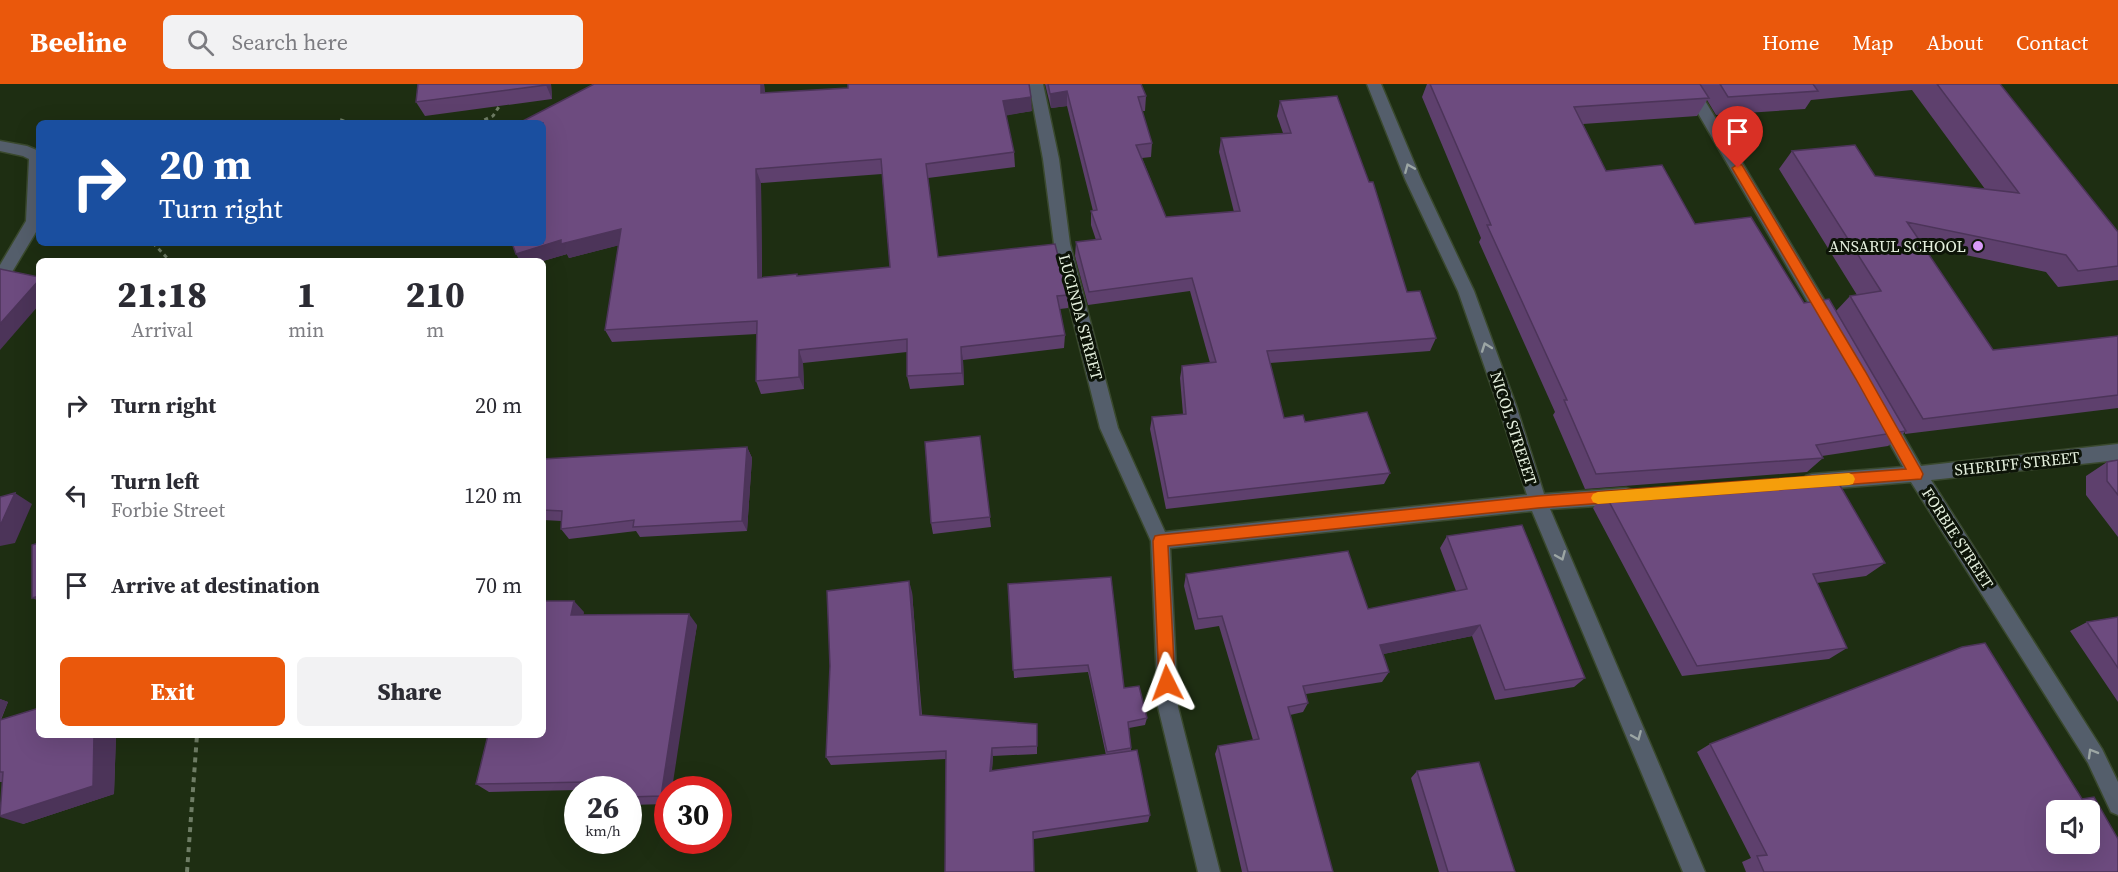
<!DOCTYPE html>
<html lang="en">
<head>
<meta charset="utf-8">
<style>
  :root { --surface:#fff; --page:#f2f2f3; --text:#2b2b33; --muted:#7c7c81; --accent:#ea580c }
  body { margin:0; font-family:"Source Serif 4",serif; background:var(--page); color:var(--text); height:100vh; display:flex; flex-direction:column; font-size:22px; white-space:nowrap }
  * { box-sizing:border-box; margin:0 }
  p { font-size:20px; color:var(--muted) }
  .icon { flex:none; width:33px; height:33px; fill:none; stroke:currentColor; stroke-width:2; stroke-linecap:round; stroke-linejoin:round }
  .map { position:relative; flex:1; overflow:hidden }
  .sheet { position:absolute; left:36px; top:174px; width:510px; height:480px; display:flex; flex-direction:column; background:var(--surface); border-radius:9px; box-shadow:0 6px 24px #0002 }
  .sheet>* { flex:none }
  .guide { position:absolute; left:36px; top:36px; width:510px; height:126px; border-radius:9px; box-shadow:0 6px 24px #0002; background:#1a4fa0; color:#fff; overflow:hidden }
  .tools { position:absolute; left:2046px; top:716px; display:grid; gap:12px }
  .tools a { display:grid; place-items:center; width:54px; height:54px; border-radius:9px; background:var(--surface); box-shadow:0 6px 24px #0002; font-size:30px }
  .speed { position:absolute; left:564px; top:692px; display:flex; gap:12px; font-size:30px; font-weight:700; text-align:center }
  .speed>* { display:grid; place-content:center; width:78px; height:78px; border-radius:50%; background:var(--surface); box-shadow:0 6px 24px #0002; line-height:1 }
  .speed small { font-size:15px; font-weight:400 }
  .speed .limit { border:9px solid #d22; background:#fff; color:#111 }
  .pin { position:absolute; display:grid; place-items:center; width:51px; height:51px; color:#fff; margin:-62px -26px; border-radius:50% 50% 50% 0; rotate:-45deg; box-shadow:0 0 6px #0007 }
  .pin .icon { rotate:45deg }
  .me { position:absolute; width:66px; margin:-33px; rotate:357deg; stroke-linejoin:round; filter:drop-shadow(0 0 4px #0008) }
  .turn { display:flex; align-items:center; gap:21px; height:126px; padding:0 24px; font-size:27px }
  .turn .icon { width:78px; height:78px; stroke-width:2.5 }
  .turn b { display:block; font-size:42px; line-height:51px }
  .eta { display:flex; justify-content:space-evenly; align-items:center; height:102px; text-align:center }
  .eta b { font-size:36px; font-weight:800; line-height:42px }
  .primary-button { display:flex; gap:12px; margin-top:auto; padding:12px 24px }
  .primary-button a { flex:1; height:69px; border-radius:9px; background:var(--accent); color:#fff; font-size:24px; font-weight:800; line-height:69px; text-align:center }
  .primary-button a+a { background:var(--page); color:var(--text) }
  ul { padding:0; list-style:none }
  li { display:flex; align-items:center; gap:18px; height:90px; padding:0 24px }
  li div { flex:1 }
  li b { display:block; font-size:22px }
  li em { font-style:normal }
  header { display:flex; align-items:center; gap:36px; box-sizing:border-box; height:84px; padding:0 30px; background:var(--accent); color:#fff }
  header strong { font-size:28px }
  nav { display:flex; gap:33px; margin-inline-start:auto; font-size:21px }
  .search { width:420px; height:54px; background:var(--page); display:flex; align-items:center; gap:15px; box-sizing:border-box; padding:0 21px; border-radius:9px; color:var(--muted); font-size:22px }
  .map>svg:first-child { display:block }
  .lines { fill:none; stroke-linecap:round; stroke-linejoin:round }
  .street-casing { stroke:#3a492e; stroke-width:3 }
  .path-far1 { stroke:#6f7d65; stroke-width:3; stroke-dasharray:4 4; stroke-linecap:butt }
  .path { stroke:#6f7d65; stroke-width:4; stroke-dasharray:5 5; stroke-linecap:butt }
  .street { fill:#545e6b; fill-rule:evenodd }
  .wall { fill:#5e406d; fill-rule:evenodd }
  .shaded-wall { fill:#4c3459 }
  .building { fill:#6d4b7f; stroke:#4c3459; stroke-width:1.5; fill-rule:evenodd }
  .oneway { stroke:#9ca6a4 }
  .route { fill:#ea580c; stroke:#983908; stroke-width:1.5 }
  .slow { fill:#f59e0b }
  .poi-dot { fill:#d89bf8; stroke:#0d1408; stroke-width:2 }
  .labels { text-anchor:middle; stroke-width:6; stroke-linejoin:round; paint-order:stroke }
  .poi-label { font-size:16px; fill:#e4efdd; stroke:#0d1408; text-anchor:end }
  .street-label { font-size:16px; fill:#e4efdd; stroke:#0d1408 }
</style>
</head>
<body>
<header>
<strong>Beeline</strong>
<div class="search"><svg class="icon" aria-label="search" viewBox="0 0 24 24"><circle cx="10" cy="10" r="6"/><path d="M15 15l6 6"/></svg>Search here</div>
<nav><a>Home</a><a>Map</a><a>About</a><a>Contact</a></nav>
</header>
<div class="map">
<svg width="2118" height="788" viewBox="0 0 2118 788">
  <rect width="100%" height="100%" fill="#1e2e12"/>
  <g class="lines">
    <g class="street-casing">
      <path id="street" d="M1029,0H1043L1059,75L1070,160L1118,344L1165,448L1527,411L1499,324L1458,207L1405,95L1367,0H1381L1421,95L1474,207L1517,324L1544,410L1626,404L1632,406L1635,412L1632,418L1626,420L1550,425L1705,788H1683L1532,427L1170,464L1178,623L1220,788H1198L1158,623L1151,457L1100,344L1054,160L1043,75Z
        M1681,0H1695L1835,234L1837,239L1835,244L1829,246L1823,244Z
        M0,57L27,62L39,67V143L6,198L0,200V181L26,137L29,75L23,72L0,67Z
        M1885,328L1891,330L1921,382L2118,360V376L1931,396L2102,665L2118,698V731L2111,728L2088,679L1911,398L1812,406L1806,404L1803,398L1806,392L1812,390L1903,383L1876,335L1879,330Z"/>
    </g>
    <path class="path-far1" d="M333,39L341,36L349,39
      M477,39L493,32L502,18
      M153,159L170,177"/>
    <path class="path" d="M187,788L197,651"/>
    <use href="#street" class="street"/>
  </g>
  <path class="wall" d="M551,0L552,15L425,32L416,18Z
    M764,0L765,9L848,4L1032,27L1006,31L1014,68L1015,83L928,94L938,173L1068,211V224L1060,225L1065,251L1064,264L963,276L964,301L910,305L907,292V268L803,279L804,305L761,310L756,297L757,250L612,258L605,246L619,161L569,174L567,170L543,177ZM882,90L890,183L798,192L762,193L761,99Z
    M1045,0H1141L1146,12L1145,27H1142L1152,59L1151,73L1142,74L1166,133L1234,128L1219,68L1221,54L1283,49L1277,32L1280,17L1407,208L1436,254L1430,267L1270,279L1284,334L1305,338L1390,389L1384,400L1166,425L1150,345L1152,333L1183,330L1180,294L1182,282L1210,279L1190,207L1088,221L1075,172L1076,158L1096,156L1091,141V127H1093L1067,22L1051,24Z
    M1427,0H2000L2118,148V196L2058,203L2046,188L1923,162L1993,266L2118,252V324L1905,350V348L1888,362L1822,372L1823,374L1807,388L1585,405L1553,331L1555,328L1479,158L1481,154L1422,13ZM1912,6L1985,105L1875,92L1792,67L1779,85L1857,211L1850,212L1836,227L1804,219L1695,140L1606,87L1583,40L1697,32L1707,16L1716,31L1805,25L1811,16Z
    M543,346L546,375L747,363L752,374L747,447L640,453L636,447L569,455L561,445V437L543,436Z
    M980,352L991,443L933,450L931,439Z
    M2118,376V453L2086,411V392L2107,378Z
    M1605,410L1885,479L1866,492L1817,499L1847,564L1829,575L1682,592L1593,424Z
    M1447,452L1585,594L1574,603L1495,616L1472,552L1383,570L1389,588L1382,598L1306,610L1308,619L1303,628L1290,631L1333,788H1242L1215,670L1218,662L1253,656L1219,542L1195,546L1184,502L1186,490L1368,525L1456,507L1440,464Z
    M1008,500L1124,604L1147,634L1145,641L1129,644L1131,664V667L1150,731L1148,738L1034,755L946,675L831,681L826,673L912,508L922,631L1037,640V670L993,672L992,687L1106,671L1088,588L1014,594Z
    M584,528L583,531L697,541L668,705V720L628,721V705H578V706L489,708L476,700Z
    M2118,533V618L2070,547L2087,538Z
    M0,615L8,618L1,636L39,651H116L114,710L23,740L2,698H0Z
    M1710,660L2118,788H1746L1742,778L1751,774L1697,668Z
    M1417,687L1515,788H1439L1411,694Z"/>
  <path class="shaded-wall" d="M546,0H551L552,15L546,1Z
    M761,0H764L766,23L761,9Z
    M1067,7V22L1051,24L1050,10Z
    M1031,13L1032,27L1004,32L1003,17Z
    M756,85L761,99L762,207L758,194Z
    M621,145L628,159L569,174L567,170L543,177H520L516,170L561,156Z
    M39,196V221L0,266V240Z
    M961,263L963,276L964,301L962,289Z
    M799,266L803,279L804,305L799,293Z
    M543,346L546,387L543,382Z
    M747,363L752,374L747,447L742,437Z
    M15,409L32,420L15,459L0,462V442Z
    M909,497L912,508L922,640L920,631Z
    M39,512V517L32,514Z
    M574,517L584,528L581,542L571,531Z
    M689,530L697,541L672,705H668V717L661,712Z
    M1480,541L1472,552L1374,572L1380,561Z
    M0,615L8,618L0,637Z
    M94,651H116L114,710L23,740L0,733Z
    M992,664L993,672L991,695L990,687Z"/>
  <path class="building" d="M418,0H546V1L416,18Z
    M594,0H761V9L848,4V0H1029L1031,13L1003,17L1014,68L926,80L938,173L1055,160L1068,211L1057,212L1065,251L961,263L962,289L907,292V255L799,266V293L756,297L757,237L605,246L621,145L561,160V156L516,170L512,159H543V39H519ZM881,75L890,183L797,192V190L758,194L756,85Z
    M1048,0H1141L1146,12L1138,13L1152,59L1136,61L1166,133L1240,127L1221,54L1291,49L1280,17L1337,12L1369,98H1373L1407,208L1420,207L1436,254L1267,267L1284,334L1303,331L1305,338L1367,328L1390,389L1168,414L1152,333L1186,330L1182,282L1216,278L1192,194L1089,208L1076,158L1101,155L1091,127L1097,126L1067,7L1050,10Z
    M1430,0H1700L1709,14L1574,23L1606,87L1662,81L1695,140L1751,133L1804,219L1829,215L1906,347L1816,361L1823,374L1596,390L1564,316H1567L1487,141H1491Z
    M1720,0H1813L1818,7L1728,13Z
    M1937,0H2000L2118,148V182L2078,187L2066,171L1907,138L1993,266L2118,252V311L1923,335L1850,212L1881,207L1792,67L1855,61L1875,92L2019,109Z
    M0,185L39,193V196L0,240Z
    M980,352L990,433L931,439L925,358Z
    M747,363L742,437L633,443L634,436L561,445L562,427L543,426V375Z
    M2118,376V411L2107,397V378Z
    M1835,393L1885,479L1813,490L1847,564L1697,582L1605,410Z
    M15,409L0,442V413Z
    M1522,441L1585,594L1505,606L1480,541L1380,561L1389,588L1303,602L1308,619L1288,623L1333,788H1248L1218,662L1259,655L1222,532L1198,535L1186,490L1348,467L1368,525L1467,505L1447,452Z
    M39,459V512L32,514V461Z
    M1111,493L1124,604L1139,602L1147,634L1128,638L1131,664L1107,668L1088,581L1013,586L1008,500Z
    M909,497L920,631L1037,640V662L992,664L990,687L1137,666L1150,731L1033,748L1034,788H945L946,667L826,673L830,582L827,507Z
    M543,517H574L571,531L689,530L661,712L628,713V705H586L587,698L476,700L488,651H543Z
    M2118,533V584L2087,538Z
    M1985,559L2082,715L2094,713L2118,755V788H1764L1757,772L1767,771L1710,660L1962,563ZM2056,726H2090V759H2056Z
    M39,624V651H94L93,702L0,732L3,688H0V636Z
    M1479,678L1515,788H1448L1417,687Z"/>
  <defs><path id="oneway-chevron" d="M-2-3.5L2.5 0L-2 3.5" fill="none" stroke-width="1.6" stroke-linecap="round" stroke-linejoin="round" transform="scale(1.5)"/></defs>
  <g class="oneway">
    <use href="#oneway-chevron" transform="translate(1409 84) rotate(-113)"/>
    <use href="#oneway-chevron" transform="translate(1486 263) rotate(-110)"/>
    <use href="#oneway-chevron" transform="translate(1561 472) rotate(67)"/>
    <use href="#oneway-chevron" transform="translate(1637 652) rotate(67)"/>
    <use href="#oneway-chevron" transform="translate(2092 669) rotate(-120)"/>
  </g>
  <path class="route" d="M1738,80L1742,81L1865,287L1921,386L1923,390L1921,395L1538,424L1168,462L1175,599L1172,604L1167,606L1162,604L1159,599L1153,457L1155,452L1160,451L1538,412L1906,385L1856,295L1732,84Z"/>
  <path class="slow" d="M1849,389L1853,391L1855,395L1853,400L1849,401L1598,420L1593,418L1591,414L1593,410L1598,408Z"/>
  <circle class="poi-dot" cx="1978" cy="162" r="6"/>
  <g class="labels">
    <g class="poi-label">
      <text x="1966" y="168">ANSARUL SCHOOL</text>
    </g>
    <g class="street-label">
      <text transform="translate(1081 233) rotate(75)" y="6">LUCINDA STREET</text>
      <text transform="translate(1514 344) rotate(72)" y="6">NICOL STREEET</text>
      <text transform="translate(2017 379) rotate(-6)" y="6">SHERIFF STREET</text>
      <text transform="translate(1958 454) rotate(57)" y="6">FORBIE STREET</text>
    </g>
  </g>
</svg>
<div class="tools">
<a><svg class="icon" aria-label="sound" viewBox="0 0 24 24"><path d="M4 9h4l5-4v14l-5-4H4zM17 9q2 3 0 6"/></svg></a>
</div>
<div class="speed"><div>26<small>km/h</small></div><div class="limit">30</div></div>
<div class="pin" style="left:1738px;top:84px;background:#d93025"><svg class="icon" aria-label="arrive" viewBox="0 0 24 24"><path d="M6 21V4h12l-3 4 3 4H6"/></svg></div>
<svg class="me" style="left:1167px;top:599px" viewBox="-20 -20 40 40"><path d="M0-17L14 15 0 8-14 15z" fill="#ea580c" stroke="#fff" stroke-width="4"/></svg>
<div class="guide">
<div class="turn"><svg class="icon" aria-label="right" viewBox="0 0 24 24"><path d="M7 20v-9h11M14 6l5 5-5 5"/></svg><div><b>20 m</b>Turn right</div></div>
</div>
<section class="sheet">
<div class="eta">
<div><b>21:18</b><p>Arrival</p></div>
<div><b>1</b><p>min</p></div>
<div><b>210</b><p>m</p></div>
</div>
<ul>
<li><svg class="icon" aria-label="right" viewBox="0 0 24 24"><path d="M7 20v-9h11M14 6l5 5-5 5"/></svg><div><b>Turn right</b></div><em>20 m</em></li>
<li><svg class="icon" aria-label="left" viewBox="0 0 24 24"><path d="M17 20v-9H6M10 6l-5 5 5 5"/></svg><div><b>Turn left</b><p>Forbie Street</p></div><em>120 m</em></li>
<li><svg class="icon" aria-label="arrive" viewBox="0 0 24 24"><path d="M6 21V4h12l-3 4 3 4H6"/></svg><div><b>Arrive at destination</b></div><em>70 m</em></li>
</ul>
<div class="primary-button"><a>Exit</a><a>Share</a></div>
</section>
</div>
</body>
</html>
